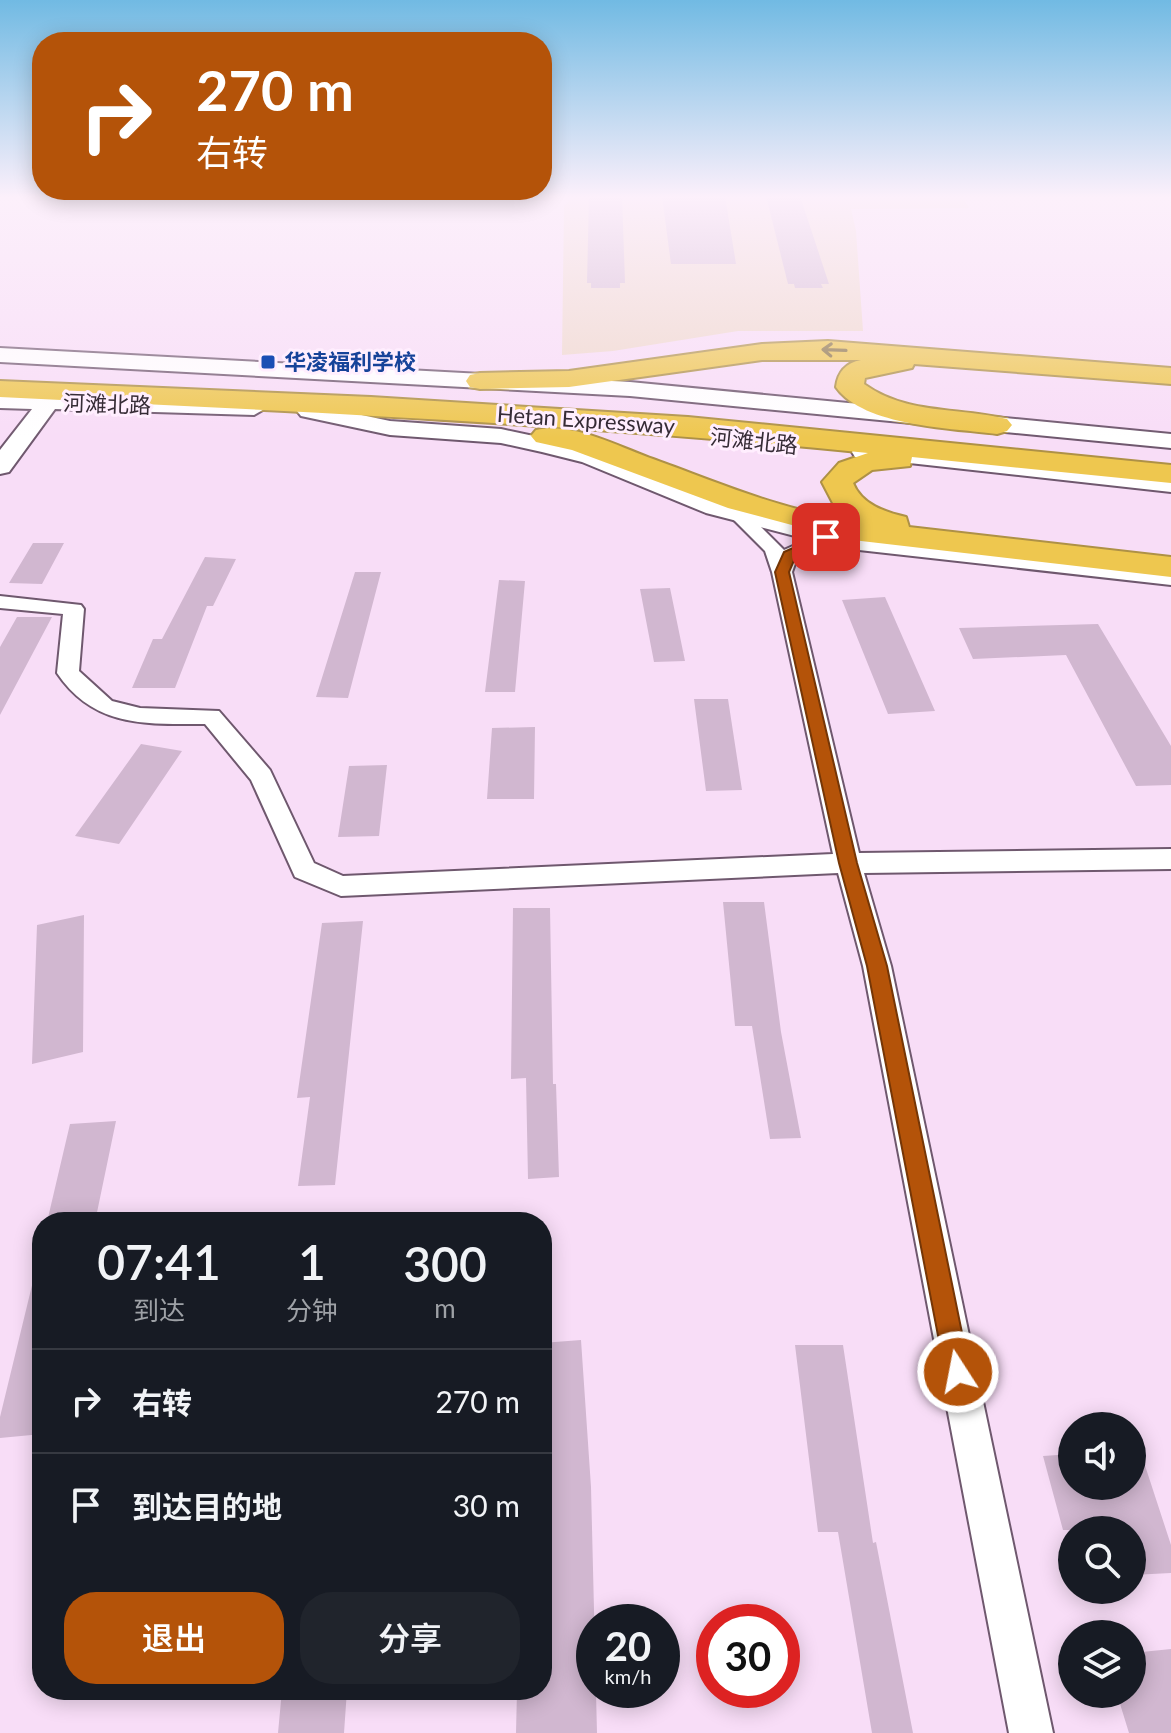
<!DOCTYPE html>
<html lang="zh">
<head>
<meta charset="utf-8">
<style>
  :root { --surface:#171b24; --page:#20242c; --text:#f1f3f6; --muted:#9ea1a6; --line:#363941; --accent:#b45309 }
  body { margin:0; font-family:Lato,"Noto Sans SC",sans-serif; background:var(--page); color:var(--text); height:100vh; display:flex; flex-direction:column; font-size:30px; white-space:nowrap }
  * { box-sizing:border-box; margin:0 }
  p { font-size:26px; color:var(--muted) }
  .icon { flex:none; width:44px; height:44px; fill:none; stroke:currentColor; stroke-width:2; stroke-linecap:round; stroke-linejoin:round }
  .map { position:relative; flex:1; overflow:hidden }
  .sheet { position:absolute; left:32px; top:1212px; width:520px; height:488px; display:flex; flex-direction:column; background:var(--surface); border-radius:32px; box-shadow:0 4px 20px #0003 }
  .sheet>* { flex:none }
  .hud { position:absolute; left:32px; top:32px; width:520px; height:168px; border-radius:32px; box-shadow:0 4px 20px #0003; background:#b45309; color:#fff; overflow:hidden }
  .controls { position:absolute; left:1058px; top:1412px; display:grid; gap:16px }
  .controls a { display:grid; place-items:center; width:88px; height:88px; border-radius:50%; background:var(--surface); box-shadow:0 4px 20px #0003; font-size:40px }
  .speed { position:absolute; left:576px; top:1604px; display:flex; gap:16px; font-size:40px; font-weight:700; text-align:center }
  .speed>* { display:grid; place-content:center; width:104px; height:104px; border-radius:50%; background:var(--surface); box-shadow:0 4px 20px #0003; line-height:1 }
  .speed small { font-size:20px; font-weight:400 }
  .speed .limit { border:12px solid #d22; background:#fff; color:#111 }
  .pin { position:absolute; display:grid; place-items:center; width:68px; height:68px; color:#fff; margin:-34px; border-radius:16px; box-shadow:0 4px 12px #0006 }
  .me { position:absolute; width:88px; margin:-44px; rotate:349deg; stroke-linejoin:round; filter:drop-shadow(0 0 6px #0008) }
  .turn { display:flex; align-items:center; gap:28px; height:168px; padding:0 32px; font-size:36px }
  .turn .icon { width:104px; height:104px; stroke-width:2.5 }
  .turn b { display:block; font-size:56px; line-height:68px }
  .eta { display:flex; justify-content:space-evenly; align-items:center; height:136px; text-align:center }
  .eta b { font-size:48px; font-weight:600; line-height:56px }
  .button { display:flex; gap:16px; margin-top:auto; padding:16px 32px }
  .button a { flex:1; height:92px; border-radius:32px; background:var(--accent); color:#fff; font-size:32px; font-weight:600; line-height:92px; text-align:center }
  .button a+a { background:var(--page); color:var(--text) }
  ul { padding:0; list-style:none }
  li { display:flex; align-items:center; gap:24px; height:104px; padding:0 32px; border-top:2px solid var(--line) }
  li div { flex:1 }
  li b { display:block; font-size:30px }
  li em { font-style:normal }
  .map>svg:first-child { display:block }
  .education { fill:#efd8cc }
  .building { fill:#d1b7d0 }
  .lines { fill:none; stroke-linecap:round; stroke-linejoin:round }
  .street-casing { stroke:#6f586e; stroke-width:4 }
  .secondary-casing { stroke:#6f586e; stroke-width:4 }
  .highway-casing { stroke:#ae9146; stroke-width:4 }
  .street { fill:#fff; fill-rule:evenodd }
  .secondary { fill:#fff; fill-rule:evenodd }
  .highway { fill:#eec74f; fill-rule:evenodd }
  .oneway { stroke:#897241 }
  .route { fill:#b45309; stroke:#753606; stroke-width:2 }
  .transit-dot { fill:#1a4fb4; stroke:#ffeefe; stroke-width:3 }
  .labels { text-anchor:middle; stroke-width:6; stroke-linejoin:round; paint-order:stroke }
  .far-transit-label { font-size:22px; font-weight:bold; fill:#164399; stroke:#ffeefe; text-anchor:start }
  .far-street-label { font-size:22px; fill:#362c36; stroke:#ffeefe }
</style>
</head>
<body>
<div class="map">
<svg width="1171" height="1733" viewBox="0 0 1171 1733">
  <rect width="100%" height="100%" fill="#f8ddf7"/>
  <path class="education" d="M575,196H962L969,208L851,209L856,231L863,331H738L613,351L562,355L564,206Z"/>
  <path class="building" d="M589,196H622L625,283H620V288H591V283H587Z
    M662,196H725L736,264H671Z
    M766,196H800L829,284H821L823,288H795L794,284H788Z
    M33,543H64L42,584L9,583Z
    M205,557L236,559L213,606H207L175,688H132L153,639H162Z
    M355,572H381L348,698L316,697Z
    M499,580L525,581L515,692H485Z
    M670,588L685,661L654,662L640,589Z
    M885,597L935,711L888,714L842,600Z
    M17,617H52L0,715V647Z
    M1098,624L1171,746V785L1136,786L1066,655L973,659L959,628Z
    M694,699H728L742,790L706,791Z
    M535,727L534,799H487L492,728Z
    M141,744L182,751L119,844L75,836Z
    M387,765L379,836L338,837L349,766Z
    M723,902H764L781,1032L801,1138L770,1139L752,1026H735Z
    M513,908H550L553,1084H556L559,1177L528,1179L526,1078L511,1079Z
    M84,915L83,1052L32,1064L37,925Z
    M363,921L335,1185L298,1186L310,1097L297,1098L322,923Z
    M116,1121L95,1222H47L70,1124Z
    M35,1273L42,1274V1434L0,1438V1417Z
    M581,1340L591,1487L597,1733H516L517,1690H542V1343Z
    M795,1345H843L873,1543L876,1542L913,1733H872L838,1532H818Z
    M1132,1438H1136L1171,1545V1573L1132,1575V1530H1063L1043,1456L1072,1454V1486H1132Z
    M1171,1649V1733H1129L1117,1694H1132V1653Z
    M282,1690H347L344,1733H278Z"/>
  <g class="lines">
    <g class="street-casing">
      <path id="street" d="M736,507L743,509L784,550L826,531L836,537L797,558L792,572L859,853L1171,849V869L864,873L891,966L1053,1733H1009L863,966L838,873L341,896L295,877L251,780L205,724C146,724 94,728 57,673L63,614L0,608V596L81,605L84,609L79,671L112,701L140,708L219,711L270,770L314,863L343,876L833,854L772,572L765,551L727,513Z"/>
    </g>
    <g class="secondary-casing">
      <path id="secondary" d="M0,348L630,382L1171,434V448L630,396L0,362Z
        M0,394L254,401L266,408L254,415L55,409L9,472L0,474V450L32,409L0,408Z
        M309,404L390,421L501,429L543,438L600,452L724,501L842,532L1171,569V585L841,548L706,513L582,462L542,452L501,443L390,435L301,416L297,411Z
        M864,445L1171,476V492L855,457L852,452L855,447Z"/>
    </g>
    <g class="highway-casing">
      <path id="highway" d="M828,341L1171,368V384L914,364L912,368L865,378L864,384C907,415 958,407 1007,419L1012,425L1007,431L997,434C953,428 864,427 836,387C838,371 846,363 861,360H762L569,387L480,389L470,387L466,381L470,375L480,373L569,371L762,344Z
        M0,381L371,397L688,417L1171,465V483L912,457L910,466L872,470L853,483C862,505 885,512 906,517L909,527L1171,557V577L844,539L728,508L572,450L536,442L531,436L536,430C571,421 620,447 653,459C717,482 785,512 853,520L834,505L822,482L839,463L868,453C580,424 290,411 0,397Z"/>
    </g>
    <use href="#street" class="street"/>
    <use href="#secondary" class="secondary"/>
    <use href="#highway" class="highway"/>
  </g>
  <defs><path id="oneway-shaft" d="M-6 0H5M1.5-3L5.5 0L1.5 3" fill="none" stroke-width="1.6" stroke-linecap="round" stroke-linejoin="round" transform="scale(2)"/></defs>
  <use class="oneway" href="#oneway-shaft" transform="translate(834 350) rotate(-178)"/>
  <linearGradient id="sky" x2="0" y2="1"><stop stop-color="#71bae3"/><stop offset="0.45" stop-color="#fcf0fb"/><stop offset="1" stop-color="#fcf0fb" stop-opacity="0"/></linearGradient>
  <rect width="1171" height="438" fill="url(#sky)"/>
  <path class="route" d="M826,533L831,534V539L795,558L789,572L857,863L887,966L970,1372L967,1381L958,1384L949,1381L945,1372L867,966L839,863L775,572L784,552Z"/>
  <rect class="transit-dot" x="260" y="354" width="16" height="16" rx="4"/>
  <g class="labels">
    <g class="far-transit-label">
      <text x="284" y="370">华凌福利学校</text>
    </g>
    <g class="far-street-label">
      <text transform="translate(107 404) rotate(2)" y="8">河滩北路</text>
      <text transform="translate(586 420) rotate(4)" y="8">Hetan Expressway</text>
      <text transform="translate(754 441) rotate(6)" y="8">河滩北路</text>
    </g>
  </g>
</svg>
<div class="controls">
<a><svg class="icon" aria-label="sound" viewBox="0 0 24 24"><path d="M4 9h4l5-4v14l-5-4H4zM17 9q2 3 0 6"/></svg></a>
<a><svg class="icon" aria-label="search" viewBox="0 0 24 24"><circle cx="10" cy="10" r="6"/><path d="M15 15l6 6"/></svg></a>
<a><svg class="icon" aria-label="layers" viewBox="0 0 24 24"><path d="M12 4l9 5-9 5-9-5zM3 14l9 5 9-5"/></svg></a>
</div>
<div class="speed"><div>20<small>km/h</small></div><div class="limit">30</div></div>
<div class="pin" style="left:826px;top:537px;background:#d93025"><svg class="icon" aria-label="arrive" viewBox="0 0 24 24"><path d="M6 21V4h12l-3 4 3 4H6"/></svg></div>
<svg class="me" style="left:958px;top:1372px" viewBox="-20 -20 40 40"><circle r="17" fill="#b45309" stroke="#fff" stroke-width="3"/><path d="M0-11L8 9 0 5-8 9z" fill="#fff"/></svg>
<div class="hud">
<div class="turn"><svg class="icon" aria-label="right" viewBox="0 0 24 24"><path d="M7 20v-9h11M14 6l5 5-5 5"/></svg><div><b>270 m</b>右转</div></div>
</div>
<section class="sheet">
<div class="eta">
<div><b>07:41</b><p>到达</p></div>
<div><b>1</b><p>分钟</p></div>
<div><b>300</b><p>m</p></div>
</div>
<ul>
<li><svg class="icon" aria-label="right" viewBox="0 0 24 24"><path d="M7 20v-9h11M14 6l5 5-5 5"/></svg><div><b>右转</b></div><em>270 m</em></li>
<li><svg class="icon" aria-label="arrive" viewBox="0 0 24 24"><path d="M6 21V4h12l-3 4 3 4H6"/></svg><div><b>到达目的地</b></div><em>30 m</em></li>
</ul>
<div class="button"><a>退出</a><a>分享</a></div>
</section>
</div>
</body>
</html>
